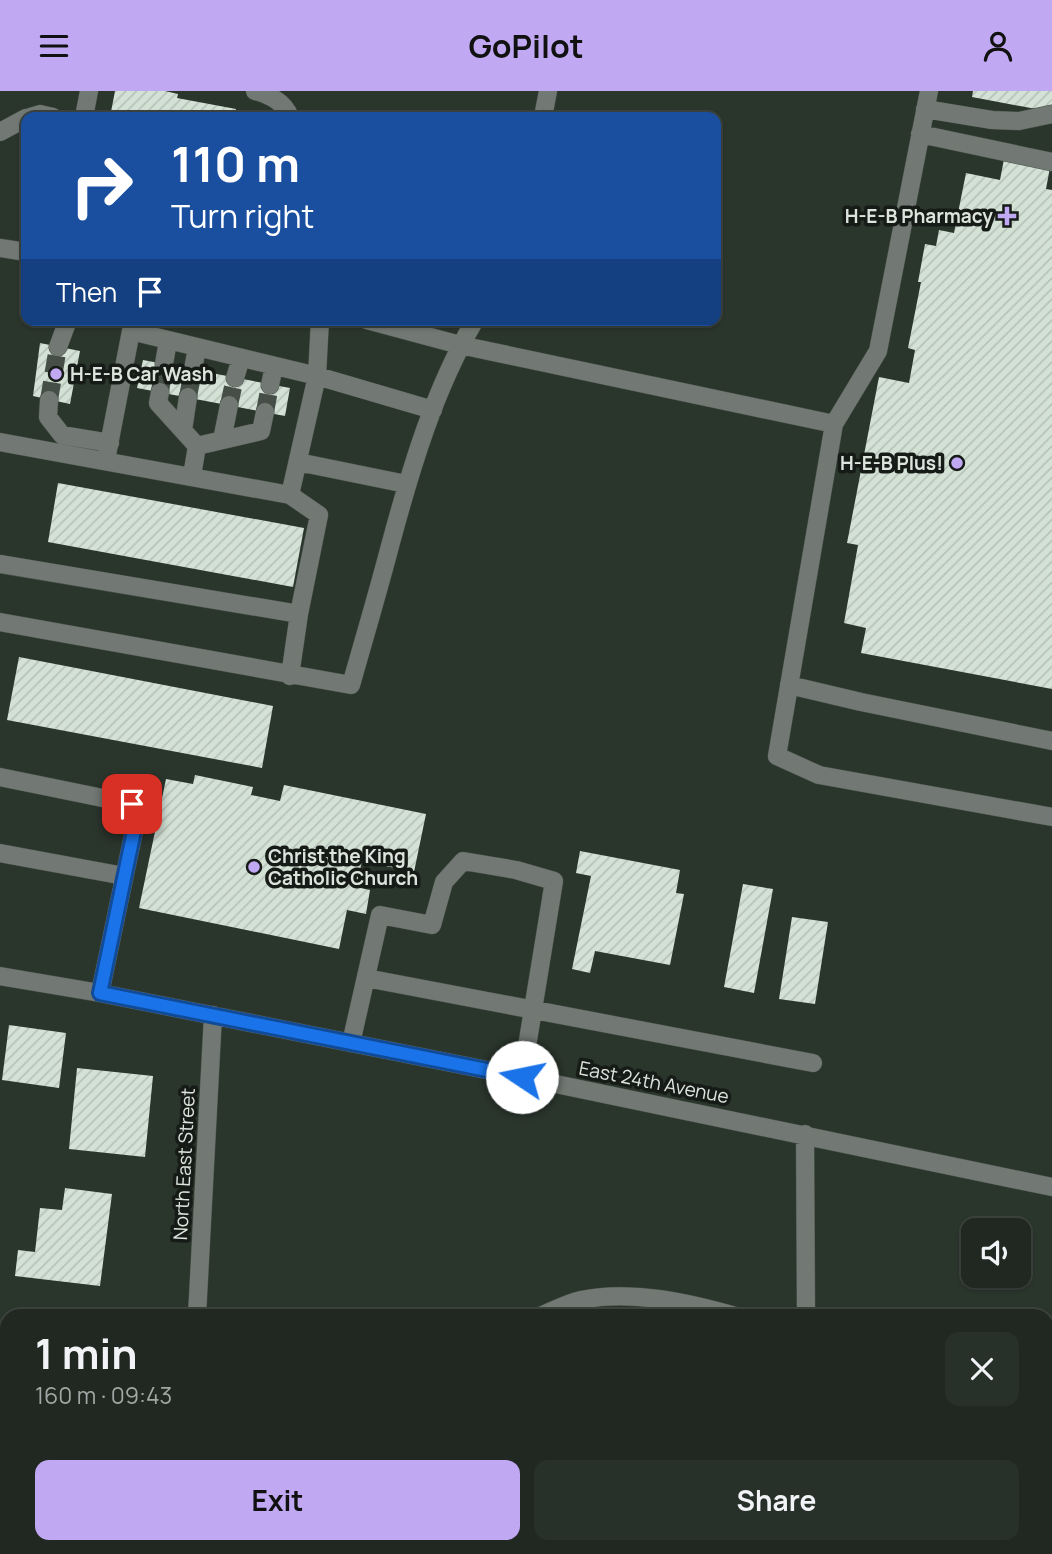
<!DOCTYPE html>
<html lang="en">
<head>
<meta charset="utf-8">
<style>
  :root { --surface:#202821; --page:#28302a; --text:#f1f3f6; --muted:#a2a6a5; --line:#3d443f; --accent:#c1a8f3 }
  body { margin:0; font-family:Manrope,sans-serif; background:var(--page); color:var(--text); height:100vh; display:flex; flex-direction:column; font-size:26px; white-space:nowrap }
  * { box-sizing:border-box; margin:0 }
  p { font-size:23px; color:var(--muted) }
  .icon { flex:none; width:38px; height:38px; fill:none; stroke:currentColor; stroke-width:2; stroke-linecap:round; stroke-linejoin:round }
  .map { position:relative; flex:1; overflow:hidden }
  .panel { position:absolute; left:0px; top:1218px; width:1054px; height:245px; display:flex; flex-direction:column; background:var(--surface); border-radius:21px 21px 0 0; box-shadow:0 2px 5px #0004,0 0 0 2px var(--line) }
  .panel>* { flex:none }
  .hud { position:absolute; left:21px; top:21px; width:700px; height:214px; border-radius:14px; box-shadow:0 2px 5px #0004,0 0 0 2px var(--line); background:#1a4fa0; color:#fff; overflow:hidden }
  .buttons { position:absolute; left:961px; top:1127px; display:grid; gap:14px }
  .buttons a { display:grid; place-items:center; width:70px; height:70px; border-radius:14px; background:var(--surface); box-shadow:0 2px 5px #0004,0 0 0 2px var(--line); font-size:35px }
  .pin { position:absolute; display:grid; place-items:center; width:60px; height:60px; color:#fff; margin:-30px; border-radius:14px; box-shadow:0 4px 10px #0006 }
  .me { position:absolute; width:77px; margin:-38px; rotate:281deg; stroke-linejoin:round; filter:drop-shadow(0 0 5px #0008) }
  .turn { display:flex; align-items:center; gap:24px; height:147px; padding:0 35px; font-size:32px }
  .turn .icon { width:91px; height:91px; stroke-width:2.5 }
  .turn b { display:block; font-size:49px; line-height:60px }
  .then { display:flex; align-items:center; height:66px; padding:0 35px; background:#0003; gap:14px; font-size:26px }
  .round { display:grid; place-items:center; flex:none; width:74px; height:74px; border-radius:14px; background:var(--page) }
  .overview { display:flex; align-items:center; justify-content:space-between; height:119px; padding:0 35px }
  h1 { font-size:42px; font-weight:700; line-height:52px }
  .primary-button { display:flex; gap:14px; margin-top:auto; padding:14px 35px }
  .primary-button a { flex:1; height:80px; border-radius:14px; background:var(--accent); color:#111; font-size:28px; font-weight:700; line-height:80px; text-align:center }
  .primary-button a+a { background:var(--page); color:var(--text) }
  header { display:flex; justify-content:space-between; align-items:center; height:91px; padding:0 35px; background:var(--accent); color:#111; font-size:32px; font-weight:700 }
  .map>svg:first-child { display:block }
  .building { fill:url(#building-hatch) }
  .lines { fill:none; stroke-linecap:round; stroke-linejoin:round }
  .minor-tunnel { stroke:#454f47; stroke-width:18; stroke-dasharray:18 9; stroke-linecap:butt }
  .minor-casing { stroke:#475148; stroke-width:19 }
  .minor { stroke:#727873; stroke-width:18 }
  .route-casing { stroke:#114b97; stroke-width:18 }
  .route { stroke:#1a73e8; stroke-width:12 }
  .poi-dot { fill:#c1a8f3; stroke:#161b17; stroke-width:2.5 }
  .labels { text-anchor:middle; stroke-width:7; stroke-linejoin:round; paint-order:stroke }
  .poi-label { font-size:19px; font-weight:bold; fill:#dde4de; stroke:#161b17; text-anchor:end }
  .street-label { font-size:19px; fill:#dde4de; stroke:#161b17 }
</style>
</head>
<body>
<header><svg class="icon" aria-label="menu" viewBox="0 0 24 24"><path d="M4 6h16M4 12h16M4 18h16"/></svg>GoPilot<svg class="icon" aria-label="person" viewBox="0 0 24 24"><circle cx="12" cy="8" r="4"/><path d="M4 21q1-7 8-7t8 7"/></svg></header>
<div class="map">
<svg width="1052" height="1463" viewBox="0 0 1052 1463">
  <defs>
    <pattern id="building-hatch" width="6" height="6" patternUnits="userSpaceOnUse" patternTransform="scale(1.75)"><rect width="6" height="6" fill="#d4e2d6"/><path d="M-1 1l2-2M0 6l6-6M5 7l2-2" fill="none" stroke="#b7c2b9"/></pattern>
  </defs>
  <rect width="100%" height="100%" fill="#2a352c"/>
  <path class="building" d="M115,0H165L178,3L177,7L236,18L234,26H110Z
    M973,0H1052V21L972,6Z
    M1005,63L1051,71L1046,98L1052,99V598L861,562L866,537L844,532L858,454L847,452L879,286L909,292L915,259L908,257L921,191H918L925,153L936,155L939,139L954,142L966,82L1000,89Z
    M40,252L80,260L70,313L33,305Z
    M143,269L290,297L285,325L137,297Z
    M58,392L304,437L293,496L48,451Z
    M19,566L273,615L262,677L7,629Z
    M195,684L253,696L251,704L280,710L284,694L426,723L414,781L362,770L356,796L370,799L366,823L347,819L339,858L139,817L166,688L193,693Z
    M580,760L680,779L676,802L684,803L670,874L595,860L590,882L572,878L591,785L576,782Z
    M743,793L773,798L754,902L724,896Z
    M792,826L828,831L815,913L779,908Z
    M9,934L66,942L59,997L2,989Z
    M77,977L153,985L145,1066L69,1058Z
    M65,1097L112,1103L100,1195L15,1185L18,1159L35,1161L40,1117L62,1119Z"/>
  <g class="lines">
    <path class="minor-tunnel" d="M160,301L164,273
      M188,306L193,279
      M49,309L58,256
      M229,314L235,287
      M265,321L270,294"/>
    <g class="minor-casing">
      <path id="minor" d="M255,0C271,4 284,11 290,26
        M925,18L992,29L1019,30L1052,23
        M30,26L40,23L53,26
        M84,26L89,0
        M543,26L548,0
        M0,41L26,27
        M920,43L1052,71
        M0,157L26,161
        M367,229L460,254L834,333L777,665L819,684L1052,726
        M58,256L68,229
        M164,273L168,250
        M193,279L197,256
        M235,287L241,267
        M270,294L274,275
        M160,301L158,312L197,355L192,385
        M49,309L48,326L62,344L110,352
        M834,333L878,260L929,0
        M183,339L188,306
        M222,349L229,314
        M0,351L290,404L319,424L299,523L290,585
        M197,355L261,340L265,321
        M106,369L131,240L317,285L320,229
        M298,371L406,393
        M290,404L317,285L433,319
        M0,473L299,523
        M0,531L351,594C364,548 378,501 390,455C411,377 434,299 475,229
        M789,594L861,611L1052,650
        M0,686L132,713L138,721L100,902
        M0,762L124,785
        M0,885L100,902L522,986L1052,1096
        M366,887L813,972
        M351,952L380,824L432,834L444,791L463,770L516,779L554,790L522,986
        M805,1043L806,1225
        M197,1225L213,924
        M540,1225C553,1220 567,1212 581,1209C632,1199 686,1211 735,1225
        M185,1463V1456
        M793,1463L794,1456"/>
    </g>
    <use href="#minor" class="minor"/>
  </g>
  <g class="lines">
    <g class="route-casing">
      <path id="route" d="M132,713L138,721L100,902L522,986"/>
    </g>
    <use href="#route" class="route"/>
  </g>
  <g class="poi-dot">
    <path d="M1003.5 114.5h7v7h7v7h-7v7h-7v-7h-7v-7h7z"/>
    <circle cx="56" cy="283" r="7"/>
    <circle cx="957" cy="372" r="7"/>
    <circle cx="254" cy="776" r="7"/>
  </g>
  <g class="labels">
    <g class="poi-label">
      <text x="993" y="132">H-E-B Pharmacy</text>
      <text x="70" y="290" text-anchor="start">H-E-B Car Wash</text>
      <text x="943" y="379">H-E-B Plus!</text>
      <text x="268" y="772" text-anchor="start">Christ the King<tspan x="268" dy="22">Catholic Church</tspan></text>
    </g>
    <g class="street-label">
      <text transform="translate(654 991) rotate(11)" y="7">East 24th Avenue</text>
      <text transform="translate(184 1073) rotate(-87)" y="7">North East Street</text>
    </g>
  </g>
</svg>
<div class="buttons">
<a><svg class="icon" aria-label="sound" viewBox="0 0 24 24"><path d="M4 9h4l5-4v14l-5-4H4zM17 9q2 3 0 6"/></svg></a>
</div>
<div class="pin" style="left:132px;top:713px;background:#d93025"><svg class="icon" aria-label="arrive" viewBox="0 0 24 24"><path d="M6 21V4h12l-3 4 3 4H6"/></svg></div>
<svg class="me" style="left:522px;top:986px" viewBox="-20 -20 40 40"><circle r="19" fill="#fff"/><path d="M0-13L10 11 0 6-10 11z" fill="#1a73e8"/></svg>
<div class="hud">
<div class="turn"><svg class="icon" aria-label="right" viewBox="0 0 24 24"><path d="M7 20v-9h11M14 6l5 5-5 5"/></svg><div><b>110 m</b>Turn right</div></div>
<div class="then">Then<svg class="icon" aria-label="arrive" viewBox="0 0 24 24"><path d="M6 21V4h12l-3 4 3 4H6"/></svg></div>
</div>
<section class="panel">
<div class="overview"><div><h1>1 min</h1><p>160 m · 09:43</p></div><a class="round"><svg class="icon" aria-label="close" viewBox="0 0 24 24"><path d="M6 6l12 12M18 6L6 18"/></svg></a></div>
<div class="primary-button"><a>Exit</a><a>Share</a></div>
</section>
</div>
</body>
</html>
